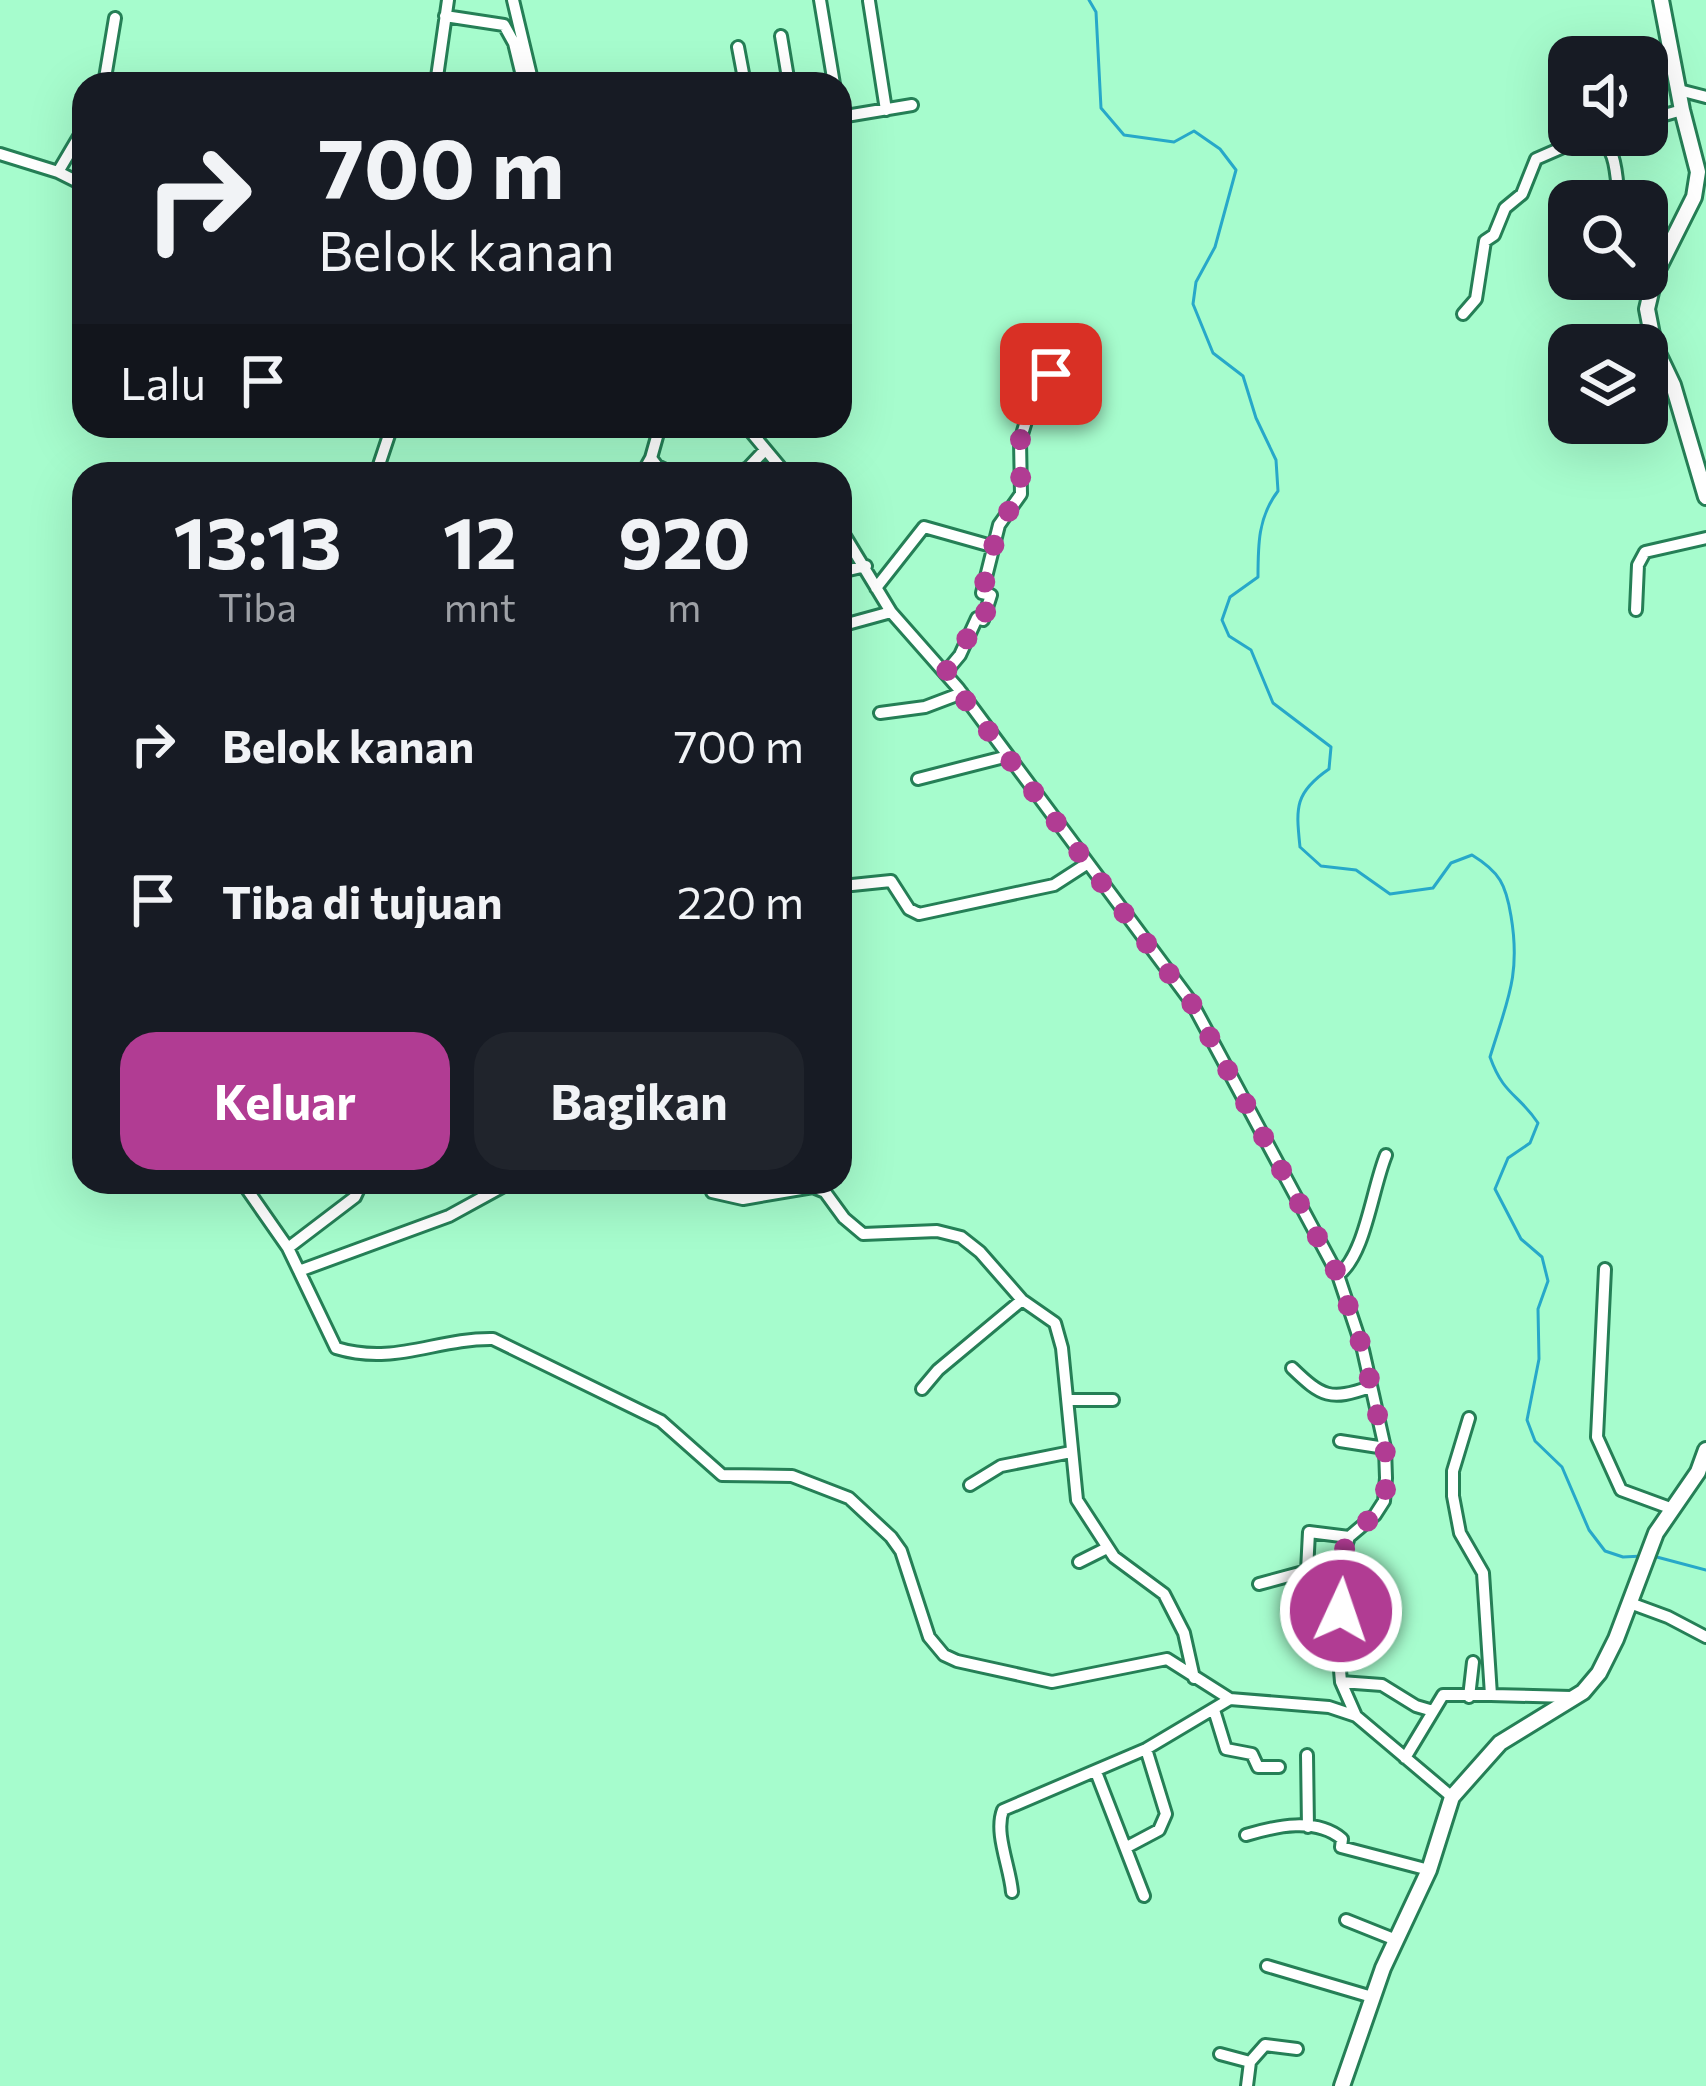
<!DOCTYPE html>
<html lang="id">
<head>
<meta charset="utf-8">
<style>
  :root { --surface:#171b24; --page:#20242c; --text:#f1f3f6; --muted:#9ea1a6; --accent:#b13c93 }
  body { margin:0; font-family:Commissioner,sans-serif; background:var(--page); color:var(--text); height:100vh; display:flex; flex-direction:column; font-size:45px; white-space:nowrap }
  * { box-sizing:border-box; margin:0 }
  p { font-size:39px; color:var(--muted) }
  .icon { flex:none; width:66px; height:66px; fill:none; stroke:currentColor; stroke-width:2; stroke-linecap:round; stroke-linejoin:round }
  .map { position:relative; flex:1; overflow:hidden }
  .details { position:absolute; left:72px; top:462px; width:780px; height:732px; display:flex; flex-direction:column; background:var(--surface); border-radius:36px; box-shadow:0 12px 48px #0002 }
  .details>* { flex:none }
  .hud { position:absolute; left:72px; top:72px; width:780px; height:366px; border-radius:36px; box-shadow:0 12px 48px #0002; background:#171b24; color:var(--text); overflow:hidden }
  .fabs { position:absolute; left:1548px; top:36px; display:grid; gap:24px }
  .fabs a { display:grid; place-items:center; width:120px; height:120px; border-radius:24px; background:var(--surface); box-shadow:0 12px 48px #0002; font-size:60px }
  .pin { position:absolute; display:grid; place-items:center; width:102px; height:102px; color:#fff; margin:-51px; border-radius:24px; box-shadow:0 6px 18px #0006 }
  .me { position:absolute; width:132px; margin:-66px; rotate:3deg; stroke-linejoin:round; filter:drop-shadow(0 0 9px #0008) }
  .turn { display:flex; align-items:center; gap:42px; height:252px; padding:0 48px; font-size:54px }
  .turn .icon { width:156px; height:156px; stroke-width:2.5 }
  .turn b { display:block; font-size:84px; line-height:102px }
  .then { display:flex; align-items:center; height:114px; padding:0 48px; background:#0003; gap:24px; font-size:45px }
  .eta { display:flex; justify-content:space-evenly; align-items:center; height:204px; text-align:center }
  .eta b { font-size:72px; font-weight:700; line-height:84px }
  .button { display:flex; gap:24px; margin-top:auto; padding:24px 48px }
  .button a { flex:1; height:138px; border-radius:36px; background:var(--accent); color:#fff; font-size:48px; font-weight:700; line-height:138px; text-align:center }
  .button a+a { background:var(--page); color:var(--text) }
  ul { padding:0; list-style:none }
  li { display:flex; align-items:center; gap:36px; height:156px; padding:0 48px }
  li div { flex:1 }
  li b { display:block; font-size:45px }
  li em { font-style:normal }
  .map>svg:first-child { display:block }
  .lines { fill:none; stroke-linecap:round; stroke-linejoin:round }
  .stream { stroke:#27a8c9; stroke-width:3 }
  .minor-casing { stroke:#257f56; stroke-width:16 }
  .major-casing { stroke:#257f56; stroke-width:20 }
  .minor { stroke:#fff; stroke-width:10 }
  .major { stroke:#fff; stroke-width:14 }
  .route { stroke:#b13c93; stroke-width:21; stroke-dasharray:0 37.8 }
</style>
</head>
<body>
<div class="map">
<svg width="1706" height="2086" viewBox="0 0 1706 2086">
  <rect width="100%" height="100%" fill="#a6fccd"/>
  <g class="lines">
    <path class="stream" d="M1089,0L1096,12L1101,108L1124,135L1174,142L1194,131L1220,149L1236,170L1215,247L1196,282L1193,304L1213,353L1243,376L1256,418L1276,460L1278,491C1258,517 1258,545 1258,577L1230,597L1222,620L1229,636L1251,650L1273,703L1331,747L1329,769C1294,793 1296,808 1300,847L1321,866L1356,870L1390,894L1433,888L1451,863L1472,855C1500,872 1506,885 1511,916C1521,975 1507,1001 1490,1057C1504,1096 1518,1093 1538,1123L1530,1143L1508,1158L1495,1189L1521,1239L1542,1257L1548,1281L1538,1309L1539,1359L1527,1420L1535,1441L1562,1467L1589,1530L1605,1551L1623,1557L1643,1556
      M1653,1556L1706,1570"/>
    <g class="minor-casing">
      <path id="minor" d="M513,0L533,84
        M820,0L834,84
        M869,1L886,110
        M445,16L504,25L514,43L524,84
        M781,36L789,84
        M738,47L745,84
        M104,84L115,18
        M436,84L448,0
        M1679,90L1706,97
        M840,117L912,105
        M1647,120L1682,110
        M1594,135C1618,145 1616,178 1619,201
        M0,154L58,172L84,185
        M58,172L84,128
        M1463,314L1476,299L1485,241L1494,235L1505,208L1522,194L1536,159L1591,135
        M660,426L651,458L657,466L674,474
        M746,426L786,474
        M376,474L392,426
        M642,474L651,458
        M736,474L748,468L764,451
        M840,528L891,612L958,688L1192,1003L1338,1275L1363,1350L1385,1448L1386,1478L1384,1501L1375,1515L1349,1537L1341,1561L1338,1646L1341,1682L1356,1716L1452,1797
        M840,572L866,566
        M876,588L924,527L995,547
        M1636,610L1638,565L1645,552L1706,538
        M840,626L891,612
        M945,673L960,655L977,618L983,620L991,595L982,593L999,525L1021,494L1020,441L1027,418L1051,392V368
        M880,713L925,707L962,693
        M840,724L844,731L840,753
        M918,779L1008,756
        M852,885L891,881L909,909L919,914L1054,885L1085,865
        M242,1182L288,1248L336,1348C395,1366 436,1338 493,1339L661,1421L722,1475L792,1476L849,1498L891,1537L901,1551L929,1637L944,1655L957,1661L1052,1682L1167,1659L1230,1699L1329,1707L1356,1716
        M712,1192L743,1199L813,1187L825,1192L844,1218L863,1234L937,1231L961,1237L980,1252L1022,1300L1055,1323L1062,1348L1077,1500L1114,1557L1164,1594L1184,1633L1194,1678
        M288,1248L355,1197L362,1182
        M1605,1269L1597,1437L1621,1490L1670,1508
        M299,1271L449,1216L511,1182
        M1338,1275C1365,1256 1372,1189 1386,1155
        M1292,1368C1322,1397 1330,1401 1370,1387
        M922,1389L938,1370L1022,1300
        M1069,1400H1113
        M1469,1418L1453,1471V1496L1460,1533L1483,1573L1491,1695L1571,1697
        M1340,1441L1385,1448
        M970,1485L1001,1466L1071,1452
        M1079,1562L1107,1548
        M1259,1584L1307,1571L1309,1532L1349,1537
        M1630,1603L1668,1617L1706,1637
        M1341,1682L1382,1685L1416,1706L1433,1711
        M1469,1697L1473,1662
        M1214,1710L1226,1749L1252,1754L1258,1767H1279
        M1307,1755L1308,1827
        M1405,1758L1443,1695H1491
        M1096,1772L1144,1896
        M1246,1835C1276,1826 1316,1817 1342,1839L1341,1847L1429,1870
        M1127,1847L1159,1830L1166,1814L1146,1749
        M1012,1892C1010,1867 994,1833 1003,1810L1146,1749L1230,1699
        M1346,1920L1396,1940
        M1267,1966L1372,1997
        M1220,2054L1250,2062L1247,2086
        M1250,2062L1265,2045L1297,2049"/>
    </g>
    <g class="major-casing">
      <path id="major" d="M1661,0L1682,110L1698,172L1694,197L1655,275L1647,309L1654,345L1673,385L1706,497
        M1342,2086L1383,1968L1429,1870L1452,1797L1500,1743L1583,1692L1599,1673L1616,1639L1656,1533L1698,1472L1706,1450"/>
    </g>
    <use href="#minor" class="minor"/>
    <use href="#major" class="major"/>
  </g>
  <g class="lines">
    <path class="route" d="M1051,374V392L1028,418L1020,441L1021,494L999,525L982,593L991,596L983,620L977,618L959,655L945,673L1192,1004L1338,1275L1363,1350L1385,1448L1387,1478L1384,1501L1375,1515L1348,1537L1341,1562V1611"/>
  </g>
</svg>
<div class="fabs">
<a><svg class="icon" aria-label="sound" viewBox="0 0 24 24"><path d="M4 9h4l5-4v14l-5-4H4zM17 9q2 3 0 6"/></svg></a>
<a><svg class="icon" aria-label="search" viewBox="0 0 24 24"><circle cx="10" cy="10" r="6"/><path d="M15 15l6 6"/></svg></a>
<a><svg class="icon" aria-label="layers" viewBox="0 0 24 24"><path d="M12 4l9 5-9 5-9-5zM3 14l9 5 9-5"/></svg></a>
</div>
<div class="pin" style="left:1051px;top:374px;background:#d93025"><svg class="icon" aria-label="arrive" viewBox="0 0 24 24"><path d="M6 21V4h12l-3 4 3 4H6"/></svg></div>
<svg class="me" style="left:1341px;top:1611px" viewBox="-20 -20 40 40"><circle r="17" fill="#b13c93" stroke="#fff" stroke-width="3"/><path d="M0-11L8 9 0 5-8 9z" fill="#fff"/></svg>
<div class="hud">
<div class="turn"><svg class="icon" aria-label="right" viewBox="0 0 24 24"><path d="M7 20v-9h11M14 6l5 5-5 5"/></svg><div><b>700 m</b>Belok kanan</div></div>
<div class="then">Lalu<svg class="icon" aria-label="arrive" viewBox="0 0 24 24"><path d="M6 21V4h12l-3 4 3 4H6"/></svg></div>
</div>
<section class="details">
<div class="eta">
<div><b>13:13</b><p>Tiba</p></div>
<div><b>12</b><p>mnt</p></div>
<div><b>920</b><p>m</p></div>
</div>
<ul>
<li><svg class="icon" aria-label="right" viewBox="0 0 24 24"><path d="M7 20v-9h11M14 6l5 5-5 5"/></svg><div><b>Belok kanan</b></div><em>700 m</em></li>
<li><svg class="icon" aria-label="arrive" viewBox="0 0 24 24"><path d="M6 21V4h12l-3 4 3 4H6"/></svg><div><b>Tiba di tujuan</b></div><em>220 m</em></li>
</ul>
<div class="button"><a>Keluar</a><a>Bagikan</a></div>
</section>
</div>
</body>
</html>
